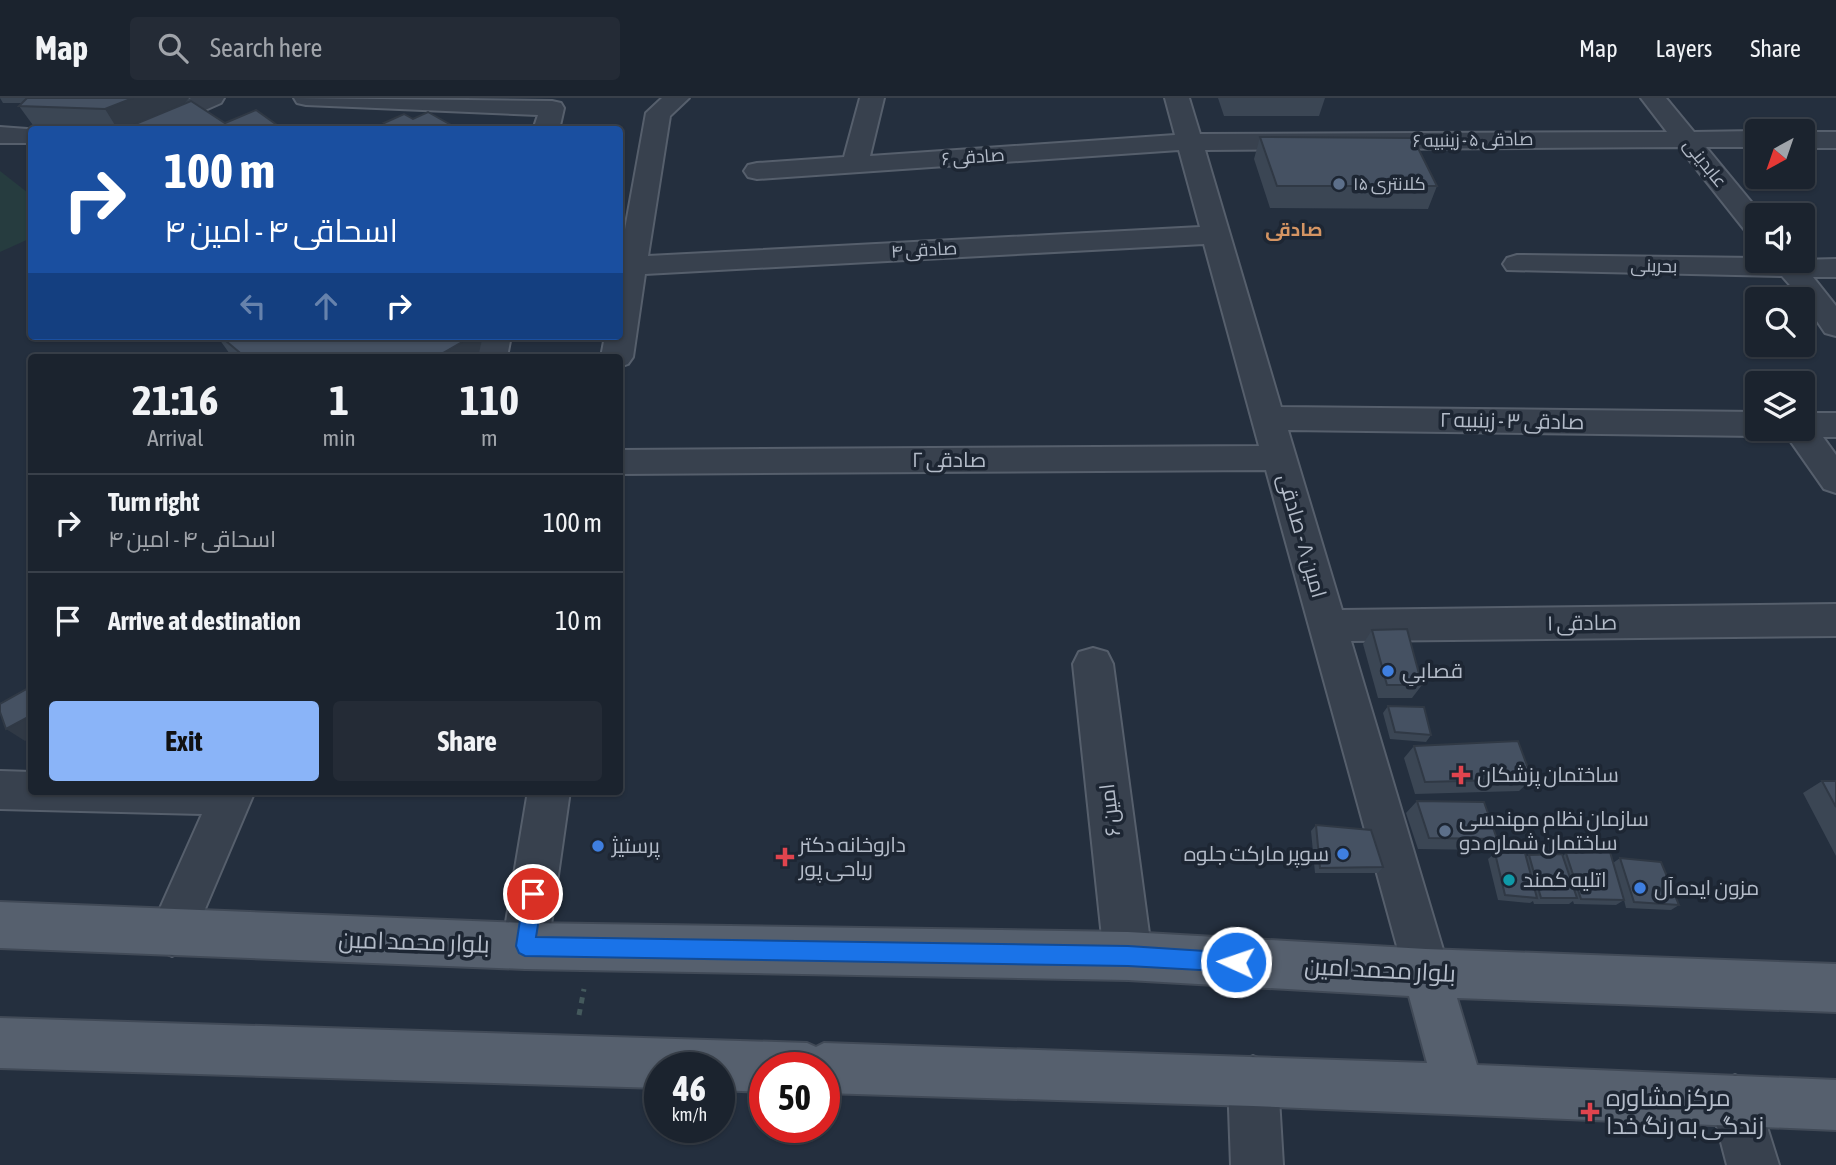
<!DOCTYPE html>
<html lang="en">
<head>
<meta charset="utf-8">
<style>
  :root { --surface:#1b232e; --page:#242b36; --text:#f1f3f6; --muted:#a0a4aa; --line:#39404a; --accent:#8ab4f8 }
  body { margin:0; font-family:"Asap Condensed",Cairo,sans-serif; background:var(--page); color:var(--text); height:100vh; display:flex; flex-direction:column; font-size:26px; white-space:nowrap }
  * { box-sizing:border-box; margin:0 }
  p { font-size:23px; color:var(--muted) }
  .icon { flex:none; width:38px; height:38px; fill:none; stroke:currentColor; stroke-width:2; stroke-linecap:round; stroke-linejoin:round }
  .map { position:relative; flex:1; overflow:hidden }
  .sheet { position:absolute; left:28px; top:256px; width:595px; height:441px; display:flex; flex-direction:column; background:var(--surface); border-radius:7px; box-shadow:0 2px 5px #0004,0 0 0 2px var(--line) }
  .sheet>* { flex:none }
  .hud { position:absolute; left:28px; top:28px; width:595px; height:214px; border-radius:7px; box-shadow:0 2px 5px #0004,0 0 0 2px var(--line); background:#1a4fa0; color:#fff; overflow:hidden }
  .needle { width:46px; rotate:220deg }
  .fabs { position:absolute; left:1745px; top:21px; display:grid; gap:14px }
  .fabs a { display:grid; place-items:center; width:70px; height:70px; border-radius:7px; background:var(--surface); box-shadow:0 2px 5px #0004,0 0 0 2px var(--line); font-size:35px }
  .speed { position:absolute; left:644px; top:954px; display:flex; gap:14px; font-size:35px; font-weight:700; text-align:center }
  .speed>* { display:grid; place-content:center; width:91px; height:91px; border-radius:50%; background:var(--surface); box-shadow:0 2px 5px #0004,0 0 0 2px var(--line); line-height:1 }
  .speed small { font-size:18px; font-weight:400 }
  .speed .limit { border:10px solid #d22; background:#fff; color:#111 }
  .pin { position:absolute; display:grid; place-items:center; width:60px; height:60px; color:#fff; margin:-30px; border:4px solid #fff; border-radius:50%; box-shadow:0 2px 7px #0007 }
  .me { position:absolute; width:77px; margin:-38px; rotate:273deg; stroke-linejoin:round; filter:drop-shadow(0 0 5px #0008) }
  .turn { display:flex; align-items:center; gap:24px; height:147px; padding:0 21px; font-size:32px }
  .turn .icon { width:91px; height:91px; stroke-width:2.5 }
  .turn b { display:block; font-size:49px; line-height:60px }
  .lanes { display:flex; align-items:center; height:66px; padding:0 21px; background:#0003; justify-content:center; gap:35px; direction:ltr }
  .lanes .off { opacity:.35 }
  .eta { display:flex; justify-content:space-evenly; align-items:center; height:119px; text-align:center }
  .eta b { font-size:42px; font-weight:700; line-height:49px }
  .button { display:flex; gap:14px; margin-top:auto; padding:14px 21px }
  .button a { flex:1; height:80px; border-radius:7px; background:var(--accent); color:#111; font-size:28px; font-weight:700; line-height:80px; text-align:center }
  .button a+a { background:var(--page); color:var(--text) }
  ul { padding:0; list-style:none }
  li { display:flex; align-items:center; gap:21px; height:98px; padding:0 21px; border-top:2px solid var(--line) }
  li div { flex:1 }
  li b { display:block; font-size:26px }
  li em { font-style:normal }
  header { display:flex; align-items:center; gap:42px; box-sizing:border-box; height:98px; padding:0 35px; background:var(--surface); border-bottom:2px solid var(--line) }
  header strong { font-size:33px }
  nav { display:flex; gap:38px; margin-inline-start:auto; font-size:24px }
  .search { width:490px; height:63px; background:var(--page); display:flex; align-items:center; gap:18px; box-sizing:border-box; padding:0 24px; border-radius:7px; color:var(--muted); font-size:26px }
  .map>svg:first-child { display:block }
  .green { fill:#263c3f }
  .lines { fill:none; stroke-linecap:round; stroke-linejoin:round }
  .minor-casing { stroke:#565f6c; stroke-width:4 }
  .major-casing { stroke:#414a57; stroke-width:4 }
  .path { stroke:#44595c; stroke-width:5; stroke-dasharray:6 6; stroke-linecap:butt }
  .minor { fill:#38414e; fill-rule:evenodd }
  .major { fill:#56606e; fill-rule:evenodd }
  .wall { fill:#3b4654 }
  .shaded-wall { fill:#303945 }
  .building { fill:#455162; stroke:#303945; stroke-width:2 }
  .route { fill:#1a73e8; stroke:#114b97; stroke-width:2 }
  .service-dot { fill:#5c6f8a; stroke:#1d2633; stroke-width:2.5 }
  .shop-dot { fill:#3f7fe0; stroke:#1d2633; stroke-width:2.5 }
  .health-dot { fill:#e0444e; stroke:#1d2633; stroke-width:2.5 }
  .culture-dot { fill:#0f9aa8; stroke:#1d2633; stroke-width:2.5 }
  .labels { text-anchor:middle; stroke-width:7; stroke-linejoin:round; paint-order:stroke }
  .far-street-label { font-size:18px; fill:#b4bcc9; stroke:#1d2633 }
  .far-poi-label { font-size:18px; fill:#b4bcc9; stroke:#1d2633; text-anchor:start }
  .far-neighbourhood-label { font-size:19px; font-weight:bold; fill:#d59563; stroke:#1d2633 }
  .street-label { font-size:21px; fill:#b4bcc9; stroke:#1d2633 }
  .poi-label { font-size:21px; fill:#b4bcc9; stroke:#1d2633; text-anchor:start }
  .near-street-label { font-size:24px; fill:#b4bcc9; stroke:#1d2633 }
  .near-poi-label { font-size:24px; fill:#b4bcc9; stroke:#1d2633; text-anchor:start }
</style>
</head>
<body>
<header>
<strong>Map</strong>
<div class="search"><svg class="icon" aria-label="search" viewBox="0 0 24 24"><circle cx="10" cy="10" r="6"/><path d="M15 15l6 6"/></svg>Search here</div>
<nav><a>Map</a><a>Layers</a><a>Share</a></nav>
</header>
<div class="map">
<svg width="1836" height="1067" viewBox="0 0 1836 1067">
  <rect width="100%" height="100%" fill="#242f3e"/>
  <path class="green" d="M0,73L32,98L31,140L0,154Z"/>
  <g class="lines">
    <g class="minor-casing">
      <path id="minor" d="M191,0H224L221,5L160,32H126L129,27Z
        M294,0L552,3L561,5L564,10L559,32H533L538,17L306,7L297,5Z
        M662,0H689L670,18L648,158L1200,129L1179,52L757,81L748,79L744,73L748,67L757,65L844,59L860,0H884L870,58L1175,37L1165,0H1189L1200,36L1667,34L1641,0H1666L1694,34L1757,33V49H1706L1762,117H1757V137L1747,135L1679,49L1205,52L1281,309L1757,314V331H1771L1757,338L1288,332L1342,512L1836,506V538L1351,543L1450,875L1443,892L1426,899L1409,892L1266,372L620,376V352L1259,348L1204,146L645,176L633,259L628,266L620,269V259H601L605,238H620V159L646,15Z
        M0,29L41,32H32V45H0Z
        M1802,34H1836V50H1802Z
        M1517,157L1757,160V163L1836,161V179H1813L1836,208V238L1825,235L1802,201L1782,178L1507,172L1503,166L1507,160Z
        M481,238H511L507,259H475Z
        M1802,315H1836V339H1823L1836,357V395L1824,391L1782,331H1802Z
        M1093,550L1107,554L1113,566L1152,858L1145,875L1128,882L1111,875L1104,858L1073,566L1079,554Z
        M0,673L32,674V693H255L188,851L172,858L156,851L149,835L202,716L0,711Z
        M528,693H570L548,848L542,864L525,871L508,864L502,848Z
        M1253,958L1271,965L1278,983L1283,1067H1231L1228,983L1235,965Z
        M1735,977L1753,984L1779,1067H1727L1710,1002L1717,984Z"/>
    </g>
    <g class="major-casing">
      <path id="major" d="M0,804L525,825L1128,834L1426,851L1836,866V914L1457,900L1477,967L1836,982V1032L1253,1008L824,995V970H765V994L719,992V970H660V990L0,970V920L807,945L816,949L824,945L1427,965L1409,898L1128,882L525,871L0,850Z"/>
    </g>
    <path class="path" d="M579,917L584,891"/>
    <use href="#minor" class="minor"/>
    <use href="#major" class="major"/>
  </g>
  <path class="wall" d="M0,0H189L184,6L225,25L284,32H136L133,27L123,32L35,30L19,8L22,5H3Z
    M1218,0H1325L1319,18H1224Z
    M1260,39L1437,88L1428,111L1270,110L1254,61Z
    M217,238H483L478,259H232Z
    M1372,532L1422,587L1412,600H1378L1363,546Z
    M1388,608L1431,637L1426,644L1390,641L1383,615Z
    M1414,648L1532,681L1519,693L1415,696L1404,660Z
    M1822,683H1836V758L1803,695Z
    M1417,703L1497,741L1484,752L1418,751L1406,715Z
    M1316,727L1383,769L1378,775H1315L1311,733Z
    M1495,755L1526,759L1529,757L1563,758L1566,755L1613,765L1620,760L1679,807L1671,812L1626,810L1624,802L1616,807L1574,806L1573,803L1569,806H1534L1533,803L1530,805L1498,802L1488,761Z"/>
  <path class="shaded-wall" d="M133,0H189L183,7L123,32H118L105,11Z
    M451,27L453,32H441Z
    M464,238H483L478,259H436Z
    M32,617V639L25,643L6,631Z"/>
  <path class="building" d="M27,0H133L105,11L19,8Z
    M191,3L225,25L256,12L284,32H139L133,27Z
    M428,14L451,27L441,32H382L389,28L384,25L404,16L413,21Z
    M1260,39L1413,40L1437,88H1277Z
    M220,238H464L462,244L436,259H245Z
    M1407,531L1422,587H1387L1372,532Z
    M32,588V617L6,631L0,614V606Z
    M1388,608L1424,609L1431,637L1395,634Z
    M1518,643L1532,681L1425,684L1414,648Z
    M1822,683H1836V709Z
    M1417,703L1484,704L1497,741L1429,740Z
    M1316,727L1371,732L1383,769L1320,770Z
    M1610,754L1624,802L1581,801L1566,755Z
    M1495,755H1525L1537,800L1505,797Z
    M1562,756L1577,800H1541L1529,757Z
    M1620,760L1661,764L1679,807L1634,804Z"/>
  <path class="route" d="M533,787L540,790L543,796L536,839L1128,848L1236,855L1243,857L1246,864L1243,871L1236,874L1128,868L525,858L519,855L516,848L524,796L527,790Z"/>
  <g class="service-dot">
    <circle cx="1339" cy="86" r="7"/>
    <circle cx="1445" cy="733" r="7"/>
  </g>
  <g class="shop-dot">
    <circle cx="1388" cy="573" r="7"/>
    <circle cx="598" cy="748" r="7"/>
    <circle cx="1343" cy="756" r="7"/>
    <circle cx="1640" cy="790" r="7"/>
  </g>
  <g class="health-dot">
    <path d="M1457.5 666.5h7v7h7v7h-7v7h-7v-7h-7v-7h7z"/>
    <path d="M781.5 748.5h7v7h7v7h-7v7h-7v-7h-7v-7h7z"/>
    <path d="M1586.5 1003.5h7v7h7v7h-7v7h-7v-7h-7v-7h7z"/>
  </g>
  <circle class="culture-dot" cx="1509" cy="782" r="7"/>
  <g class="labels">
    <g class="far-street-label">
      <text transform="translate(1473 42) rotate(-1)" y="6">صادقی ۵ - زینبیه ۶</text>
      <text transform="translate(973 59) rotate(-4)" y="6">صادقی ۶</text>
      <text transform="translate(1705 65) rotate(51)" y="6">عابدینی</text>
      <text transform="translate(924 152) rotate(-3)" y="6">صادقی ۴</text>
      <text transform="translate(1654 168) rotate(1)" y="6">بحرینی</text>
    </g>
    <g class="far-poi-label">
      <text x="1353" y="92">کلانتری ۱۵</text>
    </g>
    <g class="far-neighbourhood-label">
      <text x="1294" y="138">صادقی</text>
    </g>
    <g class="street-label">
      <text transform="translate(1512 323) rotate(1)" y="7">صادقی ۳ - زینبیه ۲</text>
      <text x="949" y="369">صادقی ۲</text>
      <text transform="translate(1302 438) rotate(74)" y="7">امین ۸ - صادقی</text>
      <text transform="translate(1582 525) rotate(-1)" y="7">صادقی ۱</text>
      <text transform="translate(1110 712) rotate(-97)" y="7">امین ۶</text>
    </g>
    <g class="poi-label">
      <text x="1402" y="580">قصابیِ</text>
      <text x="1477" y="684">ساختمان پزشکان</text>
      <text x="1459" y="728">سازمان نظام مهندسی<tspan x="1459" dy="24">ساختمان شماره دو</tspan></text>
      <text x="799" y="754">داروخانه دکتر<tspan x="799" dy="24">ریاحی پور</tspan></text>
      <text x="612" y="755">پرستیژ</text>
      <text x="1329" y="763" text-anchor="end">سوپر مارکت جلوه</text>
      <text x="1523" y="789">اتلیه کمند</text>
      <text x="1654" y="797">مزون ایده آل</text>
    </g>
    <g class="near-street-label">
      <text transform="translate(414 844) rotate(2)" y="8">بلوار محمد امین</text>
      <text transform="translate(1380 872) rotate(3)" y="8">بلوار محمد امین</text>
    </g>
    <g class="near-poi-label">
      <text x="1606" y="1008">مرکز مشاوره<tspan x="1606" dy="28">زندگی به رنگ خدا</tspan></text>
    </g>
  </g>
</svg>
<div class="fabs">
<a><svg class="needle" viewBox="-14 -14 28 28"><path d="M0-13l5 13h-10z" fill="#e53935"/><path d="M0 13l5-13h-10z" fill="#a0a4aa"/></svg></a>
<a><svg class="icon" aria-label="sound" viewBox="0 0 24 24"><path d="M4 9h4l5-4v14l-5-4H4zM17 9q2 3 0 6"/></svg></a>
<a><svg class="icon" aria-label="search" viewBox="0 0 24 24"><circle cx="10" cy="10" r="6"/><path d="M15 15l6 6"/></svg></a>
<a><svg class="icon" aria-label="layers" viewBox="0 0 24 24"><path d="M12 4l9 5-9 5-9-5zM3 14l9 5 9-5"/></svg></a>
</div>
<div class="speed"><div>46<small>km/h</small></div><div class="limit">50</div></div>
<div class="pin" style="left:533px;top:796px;background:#d93025"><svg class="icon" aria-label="arrive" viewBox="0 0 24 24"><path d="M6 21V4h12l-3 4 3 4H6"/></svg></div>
<svg class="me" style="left:1236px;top:864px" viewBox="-20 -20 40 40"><circle r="17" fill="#1a73e8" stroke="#fff" stroke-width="3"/><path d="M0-11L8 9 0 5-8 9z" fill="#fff"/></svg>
<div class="hud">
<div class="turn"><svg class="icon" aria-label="right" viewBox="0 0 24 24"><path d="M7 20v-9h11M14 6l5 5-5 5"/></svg><div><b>100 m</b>اسحاقی ۴ - امین ۴</div></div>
<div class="lanes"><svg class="icon off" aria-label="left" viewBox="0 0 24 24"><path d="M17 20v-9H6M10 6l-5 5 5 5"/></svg><svg class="icon off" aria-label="ahead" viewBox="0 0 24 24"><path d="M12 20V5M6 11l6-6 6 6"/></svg><svg class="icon" aria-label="right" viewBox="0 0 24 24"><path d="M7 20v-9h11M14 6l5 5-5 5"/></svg></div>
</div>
<section class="sheet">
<div class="eta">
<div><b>21:16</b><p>Arrival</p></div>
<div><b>1</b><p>min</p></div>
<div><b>110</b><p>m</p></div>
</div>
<ul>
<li><svg class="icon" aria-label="right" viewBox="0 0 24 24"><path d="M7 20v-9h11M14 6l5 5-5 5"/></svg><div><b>Turn right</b><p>اسحاقی ۴ - امین ۴</p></div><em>100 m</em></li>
<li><svg class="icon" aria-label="arrive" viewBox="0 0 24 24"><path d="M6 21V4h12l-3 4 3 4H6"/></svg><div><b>Arrive at destination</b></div><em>10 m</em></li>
</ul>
<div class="button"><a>Exit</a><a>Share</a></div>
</section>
</div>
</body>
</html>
